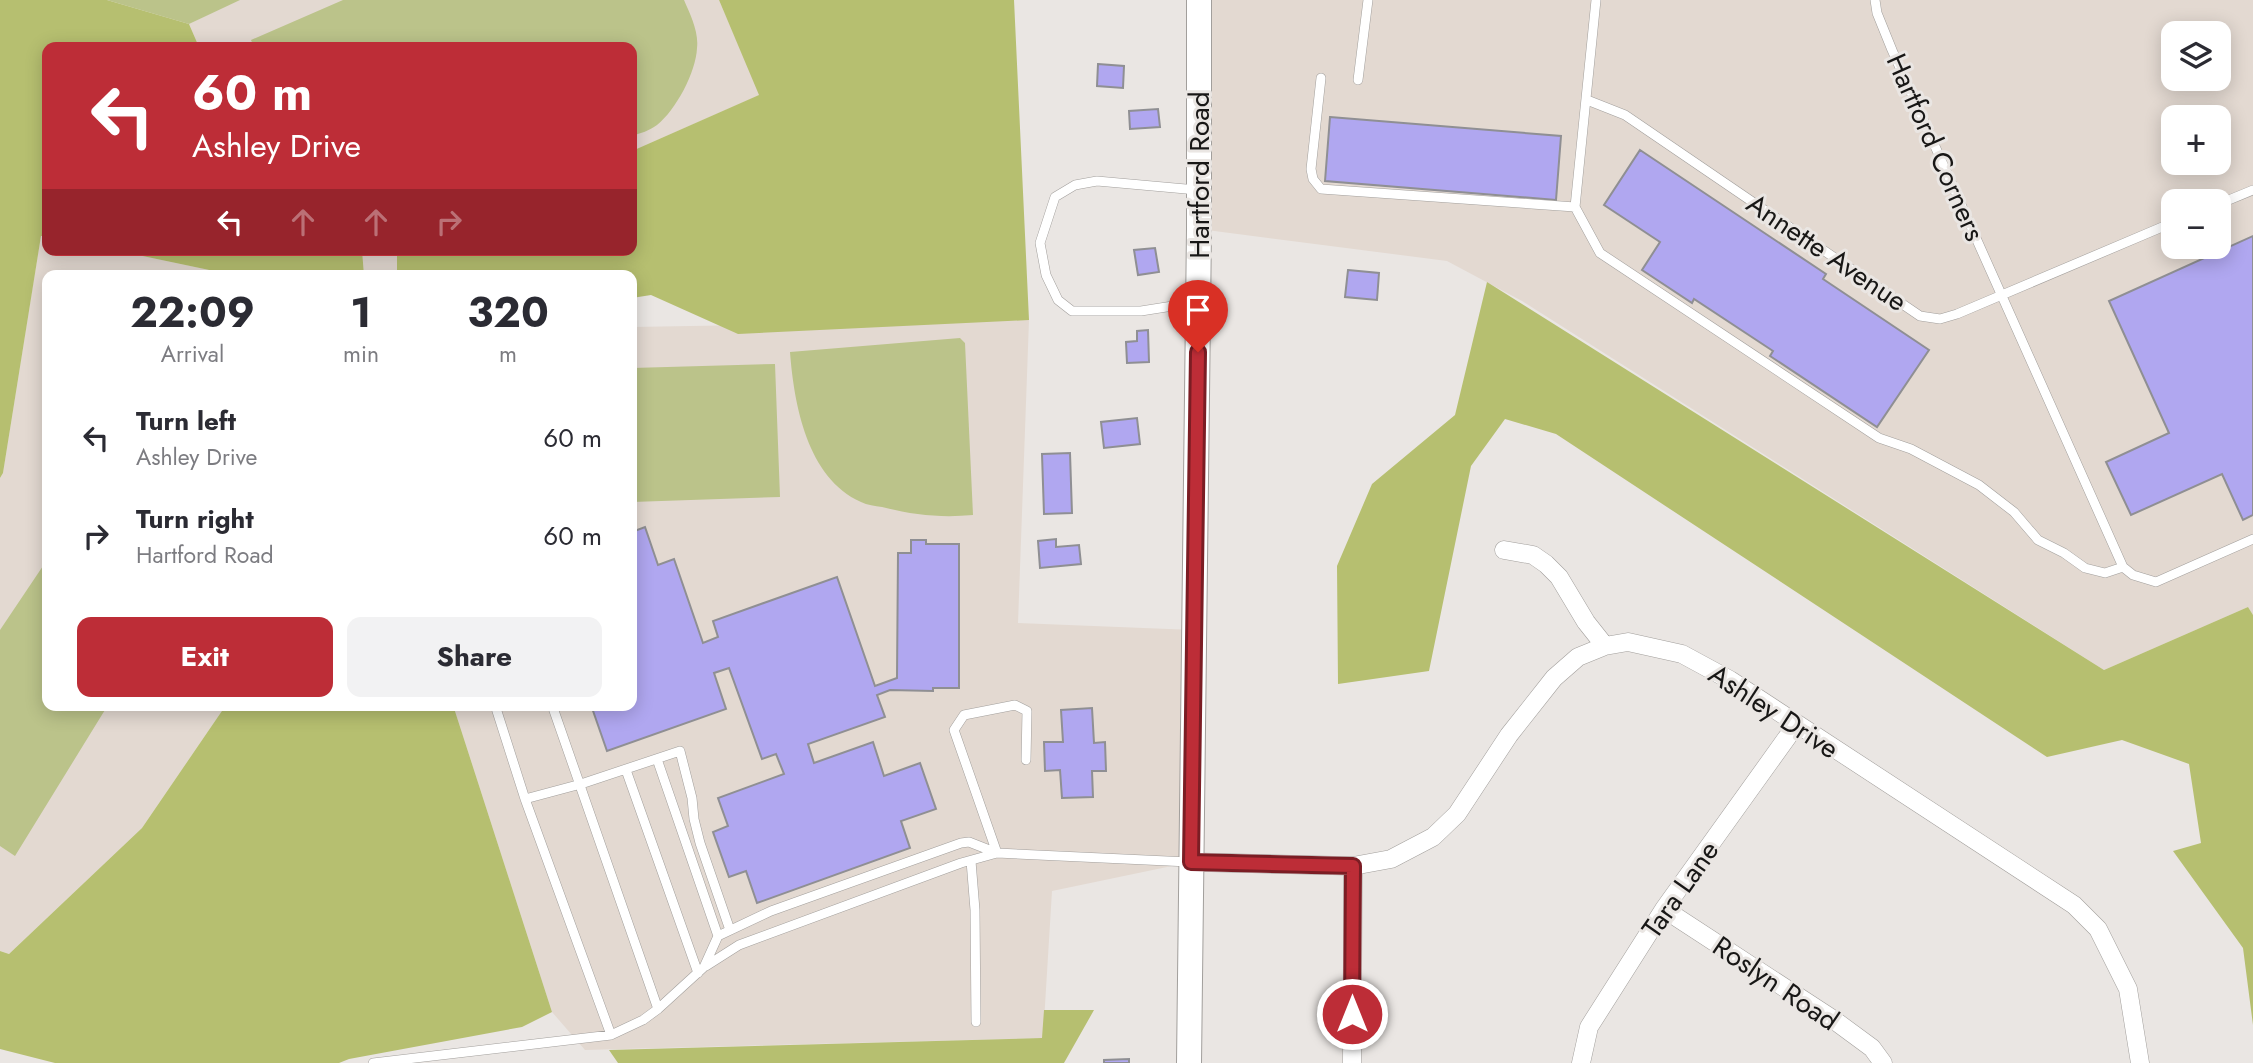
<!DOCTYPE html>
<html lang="en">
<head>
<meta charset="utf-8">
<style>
  :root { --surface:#fff; --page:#f2f2f3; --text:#2b2b33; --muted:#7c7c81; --accent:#bd2d37 }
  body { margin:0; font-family:Jost,sans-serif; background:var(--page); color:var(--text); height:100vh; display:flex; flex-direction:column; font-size:26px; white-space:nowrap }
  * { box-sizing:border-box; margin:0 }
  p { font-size:23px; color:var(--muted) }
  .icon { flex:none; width:38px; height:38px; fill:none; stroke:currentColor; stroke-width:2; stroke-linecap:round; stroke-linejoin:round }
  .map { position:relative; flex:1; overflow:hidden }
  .side { position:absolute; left:42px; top:270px; width:595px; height:441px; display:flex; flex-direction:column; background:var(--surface); border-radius:14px; box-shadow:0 4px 18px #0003 }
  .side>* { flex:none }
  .top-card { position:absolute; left:42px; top:42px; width:595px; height:214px; border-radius:14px; box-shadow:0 4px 18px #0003; background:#bd2d37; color:#fff; overflow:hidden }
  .buttons { position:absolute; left:2161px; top:21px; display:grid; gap:14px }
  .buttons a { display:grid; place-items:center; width:70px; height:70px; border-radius:14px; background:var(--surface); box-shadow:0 4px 18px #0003; font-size:35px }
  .pin { position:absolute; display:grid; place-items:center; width:60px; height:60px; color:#fff; margin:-72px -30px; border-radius:50% 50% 50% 0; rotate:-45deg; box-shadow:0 0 7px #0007 }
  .pin .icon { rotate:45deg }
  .me { position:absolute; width:77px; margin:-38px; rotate:0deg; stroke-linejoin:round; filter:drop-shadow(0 0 5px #0008) }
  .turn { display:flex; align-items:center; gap:24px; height:147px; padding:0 35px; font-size:32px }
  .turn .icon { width:91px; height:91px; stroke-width:2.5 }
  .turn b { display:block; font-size:49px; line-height:60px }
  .lanes { display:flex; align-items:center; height:66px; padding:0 35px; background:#0003; justify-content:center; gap:35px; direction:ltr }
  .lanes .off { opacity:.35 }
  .eta { display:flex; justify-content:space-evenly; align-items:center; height:119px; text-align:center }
  .eta b { font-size:42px; font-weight:700; line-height:49px }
  .action { display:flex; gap:14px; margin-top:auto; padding:14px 35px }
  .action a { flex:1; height:80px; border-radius:14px; background:var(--accent); color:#fff; font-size:28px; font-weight:700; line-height:80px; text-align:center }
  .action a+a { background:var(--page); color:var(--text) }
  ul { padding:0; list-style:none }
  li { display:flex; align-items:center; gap:21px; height:98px; padding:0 35px }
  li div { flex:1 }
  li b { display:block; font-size:26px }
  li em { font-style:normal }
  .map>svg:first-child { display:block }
  .built { fill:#e3d9d1; fill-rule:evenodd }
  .green { fill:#bbc38a }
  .forest { fill:#b6bf70 }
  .building { fill:#b0a7f0; stroke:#8f8f93; stroke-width:2 }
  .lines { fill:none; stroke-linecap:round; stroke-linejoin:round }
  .service-casing { stroke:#a29f9c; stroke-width:10 }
  .minor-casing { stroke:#a29f9c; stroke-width:19 }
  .secondary-casing { stroke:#a29f9c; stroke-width:26 }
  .service { stroke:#fff; stroke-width:9 }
  .minor { stroke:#fff; stroke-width:18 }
  .secondary { stroke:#fff; stroke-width:24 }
  .route-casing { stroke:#7b1d24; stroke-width:18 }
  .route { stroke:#bd2d37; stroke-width:12 }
  .labels { text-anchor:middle; stroke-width:6; stroke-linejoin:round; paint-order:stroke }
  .street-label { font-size:28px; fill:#181716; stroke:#eae6e3 }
</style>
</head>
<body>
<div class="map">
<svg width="2253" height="1063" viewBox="0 0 2253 1063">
  <rect width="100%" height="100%" fill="#eae6e3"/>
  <path class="built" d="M236,0H719L760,95L632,151V47H199L189,24Z
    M1199,0H2253V615L2248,607L2104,670L1522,301L1447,261L1199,229ZM2174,33H2219V79H2174ZM2174,117H2219V163H2174ZM2174,201H2219V247H2174Z
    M41,235L47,236V250H114L233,275H47V705H226L142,828L9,954L0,951V478L3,473Z
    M362,250H397V275H364Z
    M1029,320L1018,623L1194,630L1191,862L1052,891L1043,1038L585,1050L552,1012L453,705H632V327Z"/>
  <path class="green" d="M107,0H240L189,24Z
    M343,0H684C690,14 699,32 697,48C696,72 676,110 657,125C649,131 641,133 632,136V47H254L251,40Z
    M960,338L965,343L973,515C941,518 913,515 882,507C875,506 867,505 861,502C807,478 794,404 790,352Z
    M775,364L780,497L632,502V368Z
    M47,560V705H108L15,856L0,846V630Z"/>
  <path class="forest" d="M0,0H107L189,24L199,47H47V236H41L3,473L0,478Z
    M719,0H1014L1029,320L738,334L651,295L632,298V275H397V250H632V151L759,95Z
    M114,250H362L364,275H233Z
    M1487,282L2104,670L2248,607L2253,615V1025L2243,948L2173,851L2201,843L2189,764L2122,740L2047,757L1556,434L1505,419L1471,466L1429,671L1338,684L1337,566L1372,484L1455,415Z
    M226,705H453L552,1012L522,1027L349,1059L339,1063H55L0,1049V951L9,954L142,828Z
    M1044,1010H1094L1064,1063H618L609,1050L1042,1038Z"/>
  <path class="building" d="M1098,64L1124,66L1123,88L1097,86Z
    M1158,109L1160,127L1130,129L1129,111Z
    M1330,117L1561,136L1556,200L1325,181Z
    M1640,150L1826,274L1823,279L1929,350L1877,427L1770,356L1773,351L1694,299L1692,303L1642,270L1660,242L1604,205Z
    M2253,236V515L2243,520L2222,474L2131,515L2106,462L2169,433L2109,301Z
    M1155,248L1159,272L1138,275L1134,250Z
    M1348,270L1379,273L1377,300L1345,297Z
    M1148,330L1149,362L1127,363L1126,342L1137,341V331Z
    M1137,418L1140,444L1104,448L1101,422Z
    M1070,453L1072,513L1044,514L1042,454Z
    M645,527L658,565L674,559L703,643L718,637L713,621L837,577L875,686L897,678L898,553H911V540H926V544H959V688H933V691L890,690L877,695L885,717L808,744L814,763L873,742L884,776L920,763L936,809L901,821L910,848L757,903L746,871L729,877L713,832L728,826L718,798L784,774L776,754L762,759L729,668L714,673L726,709L607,751L591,705H632V532Z
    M1056,539V547L1079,545L1081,564L1040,568L1038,541Z
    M1092,708L1094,743L1105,742L1106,771H1092L1093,797L1062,798L1060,770L1045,771L1044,742H1063L1061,710Z
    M1129,1059V1063H1104V1060Z"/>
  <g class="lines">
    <g class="service-casing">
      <path id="service" d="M1596,0L1575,207L1600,253L1879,438L1911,449L1979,485L2014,512L2038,540L2064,553L2085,568L2105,573L2123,567
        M1875,0L1877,13L1892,50L2123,567L2133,575L2156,582L2253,539
        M1321,78L1311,169L1313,179L1321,189L1575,207
        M1358,80L1368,0
        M1587,100L1625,115L1920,316L1940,319L1957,314L2174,222
        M1197,190L1097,181L1075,185L1055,197L1040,243L1046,275L1058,300L1072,311H1141L1198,302
        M2219,204L2253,190
        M495,705L525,799L611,1035
        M552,705L658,1009
        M657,759L718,936
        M626,770L698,973
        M525,799L581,784L680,751L692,798L694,819L700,843L730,930
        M997,853L954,730L964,715L1015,705L1027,711L1026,760
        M971,861L975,910L976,1022
        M706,966L739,945L961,863L997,853
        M373,1063L611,1035L643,1020L658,1009L704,967L718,936L771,911L961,843L969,842L997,853L1189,862"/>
    </g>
    <g class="minor-casing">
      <path id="minor" d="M1504,550L1533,555L1546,564L1559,577L1586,622L1605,646
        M1191,862L1353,866L1391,859L1433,837L1457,814L1509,735L1554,678L1578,657L1605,646L1628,642L1682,654L1730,680L2074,905L2098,929L2128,989L2140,1063
        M1664,909L1834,1020L1872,1048L1883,1063
        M1352,1063L1353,866
        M1581,1063L1589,1027L1664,909L1796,725"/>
    </g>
    <g class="secondary-casing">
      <path id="secondary" d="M1189,1063L1199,229V0"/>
    </g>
    <use href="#service" class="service"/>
    <use href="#minor" class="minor"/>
    <use href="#secondary" class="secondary"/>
  </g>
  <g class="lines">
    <g class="route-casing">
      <path id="route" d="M1198,352L1191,862L1353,866L1352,1014"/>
    </g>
    <use href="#route" class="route"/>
  </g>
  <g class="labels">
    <g class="street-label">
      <text transform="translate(1936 147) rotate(66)" y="10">Hartford Corners</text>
      <text transform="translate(1199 175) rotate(-90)" y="10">Hartford Road</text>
      <text transform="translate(1827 252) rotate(34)" y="10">Annette Avenue</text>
      <text transform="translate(1774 711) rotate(33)" y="10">Ashley Drive</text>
      <text transform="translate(1680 889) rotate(-55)" y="10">Tara Lane</text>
      <text transform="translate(1776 983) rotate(34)" y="10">Roslyn Road</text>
    </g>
  </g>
</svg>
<div class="buttons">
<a><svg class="icon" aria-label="layers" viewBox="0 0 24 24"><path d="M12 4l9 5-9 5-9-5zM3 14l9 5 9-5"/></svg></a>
<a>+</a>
<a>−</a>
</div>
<div class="pin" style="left:1198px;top:352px;background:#d93025"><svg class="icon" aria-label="arrive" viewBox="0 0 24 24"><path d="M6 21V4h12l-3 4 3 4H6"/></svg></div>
<svg class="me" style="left:1352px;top:1014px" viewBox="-20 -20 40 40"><circle r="17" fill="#bd2d37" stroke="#fff" stroke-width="3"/><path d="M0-11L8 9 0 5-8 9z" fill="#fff"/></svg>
<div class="top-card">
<div class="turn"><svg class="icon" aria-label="left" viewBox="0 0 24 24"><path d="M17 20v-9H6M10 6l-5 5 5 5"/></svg><div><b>60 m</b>Ashley Drive</div></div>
<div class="lanes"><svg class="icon" aria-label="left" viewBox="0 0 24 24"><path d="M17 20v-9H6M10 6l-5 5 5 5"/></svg><svg class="icon off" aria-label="ahead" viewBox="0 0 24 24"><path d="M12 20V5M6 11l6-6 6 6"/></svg><svg class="icon off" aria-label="ahead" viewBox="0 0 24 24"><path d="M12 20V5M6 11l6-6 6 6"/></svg><svg class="icon off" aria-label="right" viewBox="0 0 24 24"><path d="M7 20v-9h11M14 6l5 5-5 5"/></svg></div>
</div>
<section class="side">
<div class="eta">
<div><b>22:09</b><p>Arrival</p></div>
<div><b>1</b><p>min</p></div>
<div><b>320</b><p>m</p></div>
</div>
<ul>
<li><svg class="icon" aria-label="left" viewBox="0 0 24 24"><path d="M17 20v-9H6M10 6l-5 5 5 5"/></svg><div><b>Turn left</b><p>Ashley Drive</p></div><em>60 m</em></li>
<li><svg class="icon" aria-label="right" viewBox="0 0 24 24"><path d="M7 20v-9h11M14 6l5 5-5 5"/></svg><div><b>Turn right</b><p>Hartford Road</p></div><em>60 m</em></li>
</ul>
<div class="action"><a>Exit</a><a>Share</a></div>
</section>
</div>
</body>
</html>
